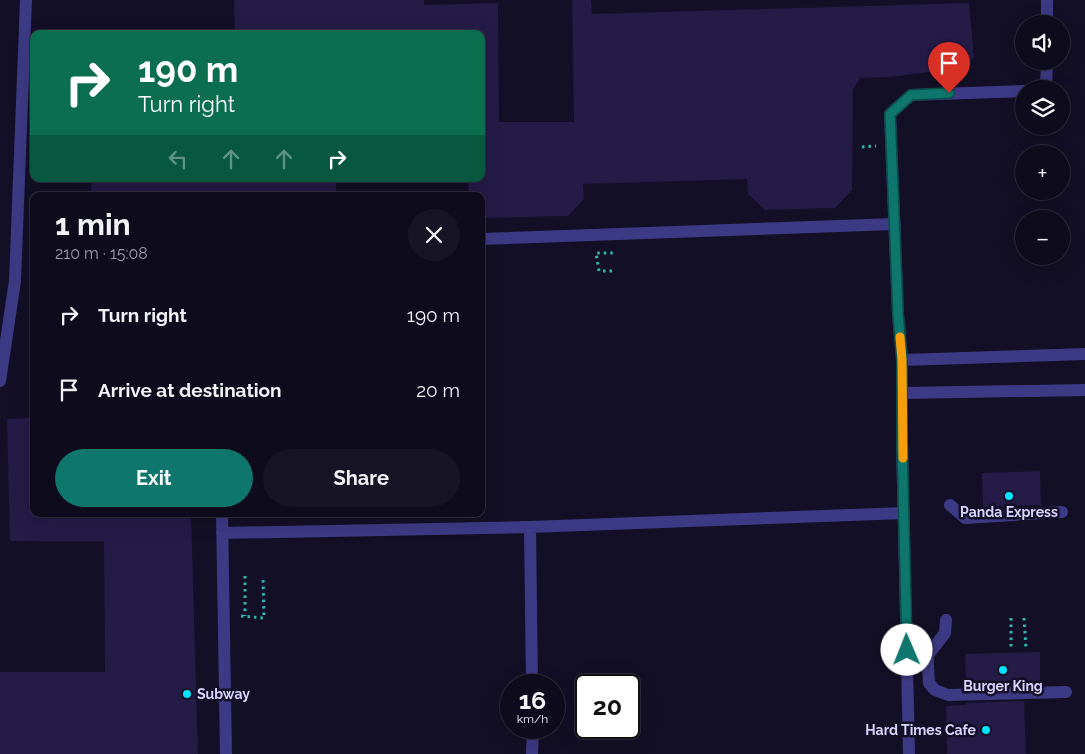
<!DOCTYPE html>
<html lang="en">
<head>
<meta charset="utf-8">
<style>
  :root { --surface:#0e0b1c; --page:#171425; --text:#f1f3f6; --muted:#9b9ba3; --line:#2e2b3b; --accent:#0f766e }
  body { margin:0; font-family:Raleway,sans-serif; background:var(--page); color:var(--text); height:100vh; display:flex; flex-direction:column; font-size:19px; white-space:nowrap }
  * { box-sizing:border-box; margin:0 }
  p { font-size:16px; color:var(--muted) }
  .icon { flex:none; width:28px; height:28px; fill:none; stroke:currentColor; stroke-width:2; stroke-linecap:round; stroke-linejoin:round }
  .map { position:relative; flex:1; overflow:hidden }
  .panel { position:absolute; left:30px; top:192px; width:455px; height:325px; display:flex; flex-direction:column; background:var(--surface); border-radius:10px; box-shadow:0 5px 20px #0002,0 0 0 1px var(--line) }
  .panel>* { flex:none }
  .top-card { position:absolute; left:30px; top:30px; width:455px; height:152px; border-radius:10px; box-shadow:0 5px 20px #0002,0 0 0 1px var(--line); background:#0b6e4f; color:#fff; overflow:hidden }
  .tools { position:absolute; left:1015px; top:15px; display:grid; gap:10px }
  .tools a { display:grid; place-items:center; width:55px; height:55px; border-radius:50%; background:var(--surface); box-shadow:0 5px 20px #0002,0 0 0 1px var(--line); font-size:25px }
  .speed { position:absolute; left:500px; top:674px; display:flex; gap:10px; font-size:25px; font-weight:700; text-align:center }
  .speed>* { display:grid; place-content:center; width:65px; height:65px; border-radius:50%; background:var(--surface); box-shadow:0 5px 20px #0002,0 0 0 1px var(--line); line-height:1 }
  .speed small { font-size:12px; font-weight:400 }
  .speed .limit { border:2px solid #111; border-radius:8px; background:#fff; color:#111 }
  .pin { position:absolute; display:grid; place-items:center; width:42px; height:42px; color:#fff; margin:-51px -21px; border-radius:50% 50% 50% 0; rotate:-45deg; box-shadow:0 0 5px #0007 }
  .pin .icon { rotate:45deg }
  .me { position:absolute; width:55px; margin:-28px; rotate:359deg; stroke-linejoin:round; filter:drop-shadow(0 0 4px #0008) }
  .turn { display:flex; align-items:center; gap:18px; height:105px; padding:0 25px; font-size:22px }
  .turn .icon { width:65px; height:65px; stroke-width:2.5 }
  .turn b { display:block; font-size:35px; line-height:42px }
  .lanes { display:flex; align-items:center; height:48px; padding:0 25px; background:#0003; justify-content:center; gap:25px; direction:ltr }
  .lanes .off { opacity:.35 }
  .round { display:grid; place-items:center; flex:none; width:52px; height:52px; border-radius:26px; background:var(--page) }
  .headline { display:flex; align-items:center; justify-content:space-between; height:85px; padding:0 25px }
  h1 { font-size:30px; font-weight:700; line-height:38px }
  .primary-button { display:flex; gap:10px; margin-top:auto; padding:10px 25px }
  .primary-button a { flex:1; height:58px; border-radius:30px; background:var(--accent); color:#fff; font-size:20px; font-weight:700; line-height:58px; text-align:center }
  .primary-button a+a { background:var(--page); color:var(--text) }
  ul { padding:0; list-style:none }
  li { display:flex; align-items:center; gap:15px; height:75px; padding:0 25px }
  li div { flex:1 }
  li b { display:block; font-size:19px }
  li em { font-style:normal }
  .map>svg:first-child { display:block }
  .building { fill:#241b47 }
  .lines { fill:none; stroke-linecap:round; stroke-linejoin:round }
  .path { stroke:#2fb8b0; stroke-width:3; stroke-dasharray:2.5 4; stroke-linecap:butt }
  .minor { stroke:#3d3a85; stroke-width:12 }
  .route-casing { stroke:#0a4d48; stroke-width:12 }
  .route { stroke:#0f766e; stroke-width:9 }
  .slow { stroke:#f59e0b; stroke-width:9 }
  .poi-dot { fill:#00e5ff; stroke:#130f26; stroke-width:2 }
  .labels { text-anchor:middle; stroke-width:5; stroke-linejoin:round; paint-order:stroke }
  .poi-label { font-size:14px; font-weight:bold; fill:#d9d4ff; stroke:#130f26 }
</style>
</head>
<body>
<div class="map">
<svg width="1085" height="754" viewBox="0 0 1085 754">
  <rect width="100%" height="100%" fill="#130f26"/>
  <path class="building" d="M234,0H424V5L498,3L499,122H574L572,0H591L592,14L969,3L974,58L963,68L889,77L860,78L853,90L852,190L835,208L765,210L748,194L747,179L583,184L584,199L568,216L486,218L481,213V196H469L468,179H481V34H235Z
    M91,179H336V191L281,193V196H92Z
    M34,418V514H191L198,754H0V672H105L104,541H10L7,419Z
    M1040,471L1041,505L983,507L982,473Z
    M1040,652V685L966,686L965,654Z
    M1024,701L1026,754H947L946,706L966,705V703Z"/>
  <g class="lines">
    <path class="path" d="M862,147L876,146
      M612,271H599L596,253H613
      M245,576V616
      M241,616L264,618L263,576
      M1011,618V649
      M1024,618L1026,648"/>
    <path class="minor" d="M1047,24V0
      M1046,89L1047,61
      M481,239L895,224
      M902,360L1085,354
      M0,381L15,281L26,0
      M902,393L1085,390
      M950,505L965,518L1062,512
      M222,514L226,754
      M530,527L532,685
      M222,533L530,527L904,513
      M946,620L945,633L928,655V668L929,683L935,690L948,695L1066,692
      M532,754L533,728
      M909,754L902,444V360L898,314L890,114L911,95L1024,91"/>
  </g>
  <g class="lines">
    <g class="route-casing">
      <path id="route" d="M907,650L902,444V360L898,314L890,114L911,95L949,93"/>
    </g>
    <use href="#route" class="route"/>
    <path class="slow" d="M900,337L902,360L903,458"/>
  </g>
  <g class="poi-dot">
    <circle cx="1009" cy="496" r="5"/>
    <circle cx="1003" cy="670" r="5"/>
    <circle cx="187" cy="694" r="5"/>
    <circle cx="986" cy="730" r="5"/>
  </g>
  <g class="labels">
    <g class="poi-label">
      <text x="1009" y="517">Panda Express</text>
      <text x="1003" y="691">Burger King</text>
      <text x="197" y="699" text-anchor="start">Subway</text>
      <text x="976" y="735" text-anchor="end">Hard Times Cafe</text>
    </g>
  </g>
</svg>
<div class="tools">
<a><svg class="icon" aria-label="sound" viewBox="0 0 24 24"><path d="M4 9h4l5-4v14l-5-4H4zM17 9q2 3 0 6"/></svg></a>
<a><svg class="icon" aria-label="layers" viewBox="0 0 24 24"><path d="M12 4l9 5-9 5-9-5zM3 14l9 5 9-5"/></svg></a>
<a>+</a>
<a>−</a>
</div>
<div class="speed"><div>16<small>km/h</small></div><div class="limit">20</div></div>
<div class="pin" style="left:949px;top:93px;background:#d93025"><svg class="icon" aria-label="arrive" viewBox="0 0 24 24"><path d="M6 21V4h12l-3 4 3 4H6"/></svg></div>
<svg class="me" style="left:907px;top:650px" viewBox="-20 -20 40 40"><circle r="19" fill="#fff"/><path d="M0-13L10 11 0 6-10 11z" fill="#0f766e"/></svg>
<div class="top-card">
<div class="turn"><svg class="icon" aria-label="right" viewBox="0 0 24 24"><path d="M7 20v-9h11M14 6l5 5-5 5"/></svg><div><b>190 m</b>Turn right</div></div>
<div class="lanes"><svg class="icon off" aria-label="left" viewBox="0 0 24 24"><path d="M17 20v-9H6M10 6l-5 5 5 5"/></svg><svg class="icon off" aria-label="ahead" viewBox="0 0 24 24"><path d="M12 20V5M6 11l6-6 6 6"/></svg><svg class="icon off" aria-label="ahead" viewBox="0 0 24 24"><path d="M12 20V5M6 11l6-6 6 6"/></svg><svg class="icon" aria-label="right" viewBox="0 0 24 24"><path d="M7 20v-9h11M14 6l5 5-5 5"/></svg></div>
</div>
<section class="panel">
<div class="headline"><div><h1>1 min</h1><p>210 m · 15:08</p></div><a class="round"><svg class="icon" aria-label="close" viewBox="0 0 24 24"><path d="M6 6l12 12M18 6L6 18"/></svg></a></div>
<ul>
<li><svg class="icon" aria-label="right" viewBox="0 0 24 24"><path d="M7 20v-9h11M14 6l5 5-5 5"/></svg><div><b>Turn right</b></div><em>190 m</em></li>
<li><svg class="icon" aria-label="arrive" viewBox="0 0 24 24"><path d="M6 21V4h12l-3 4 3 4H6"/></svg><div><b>Arrive at destination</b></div><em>20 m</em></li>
</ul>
<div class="primary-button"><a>Exit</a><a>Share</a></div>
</section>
</div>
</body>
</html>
